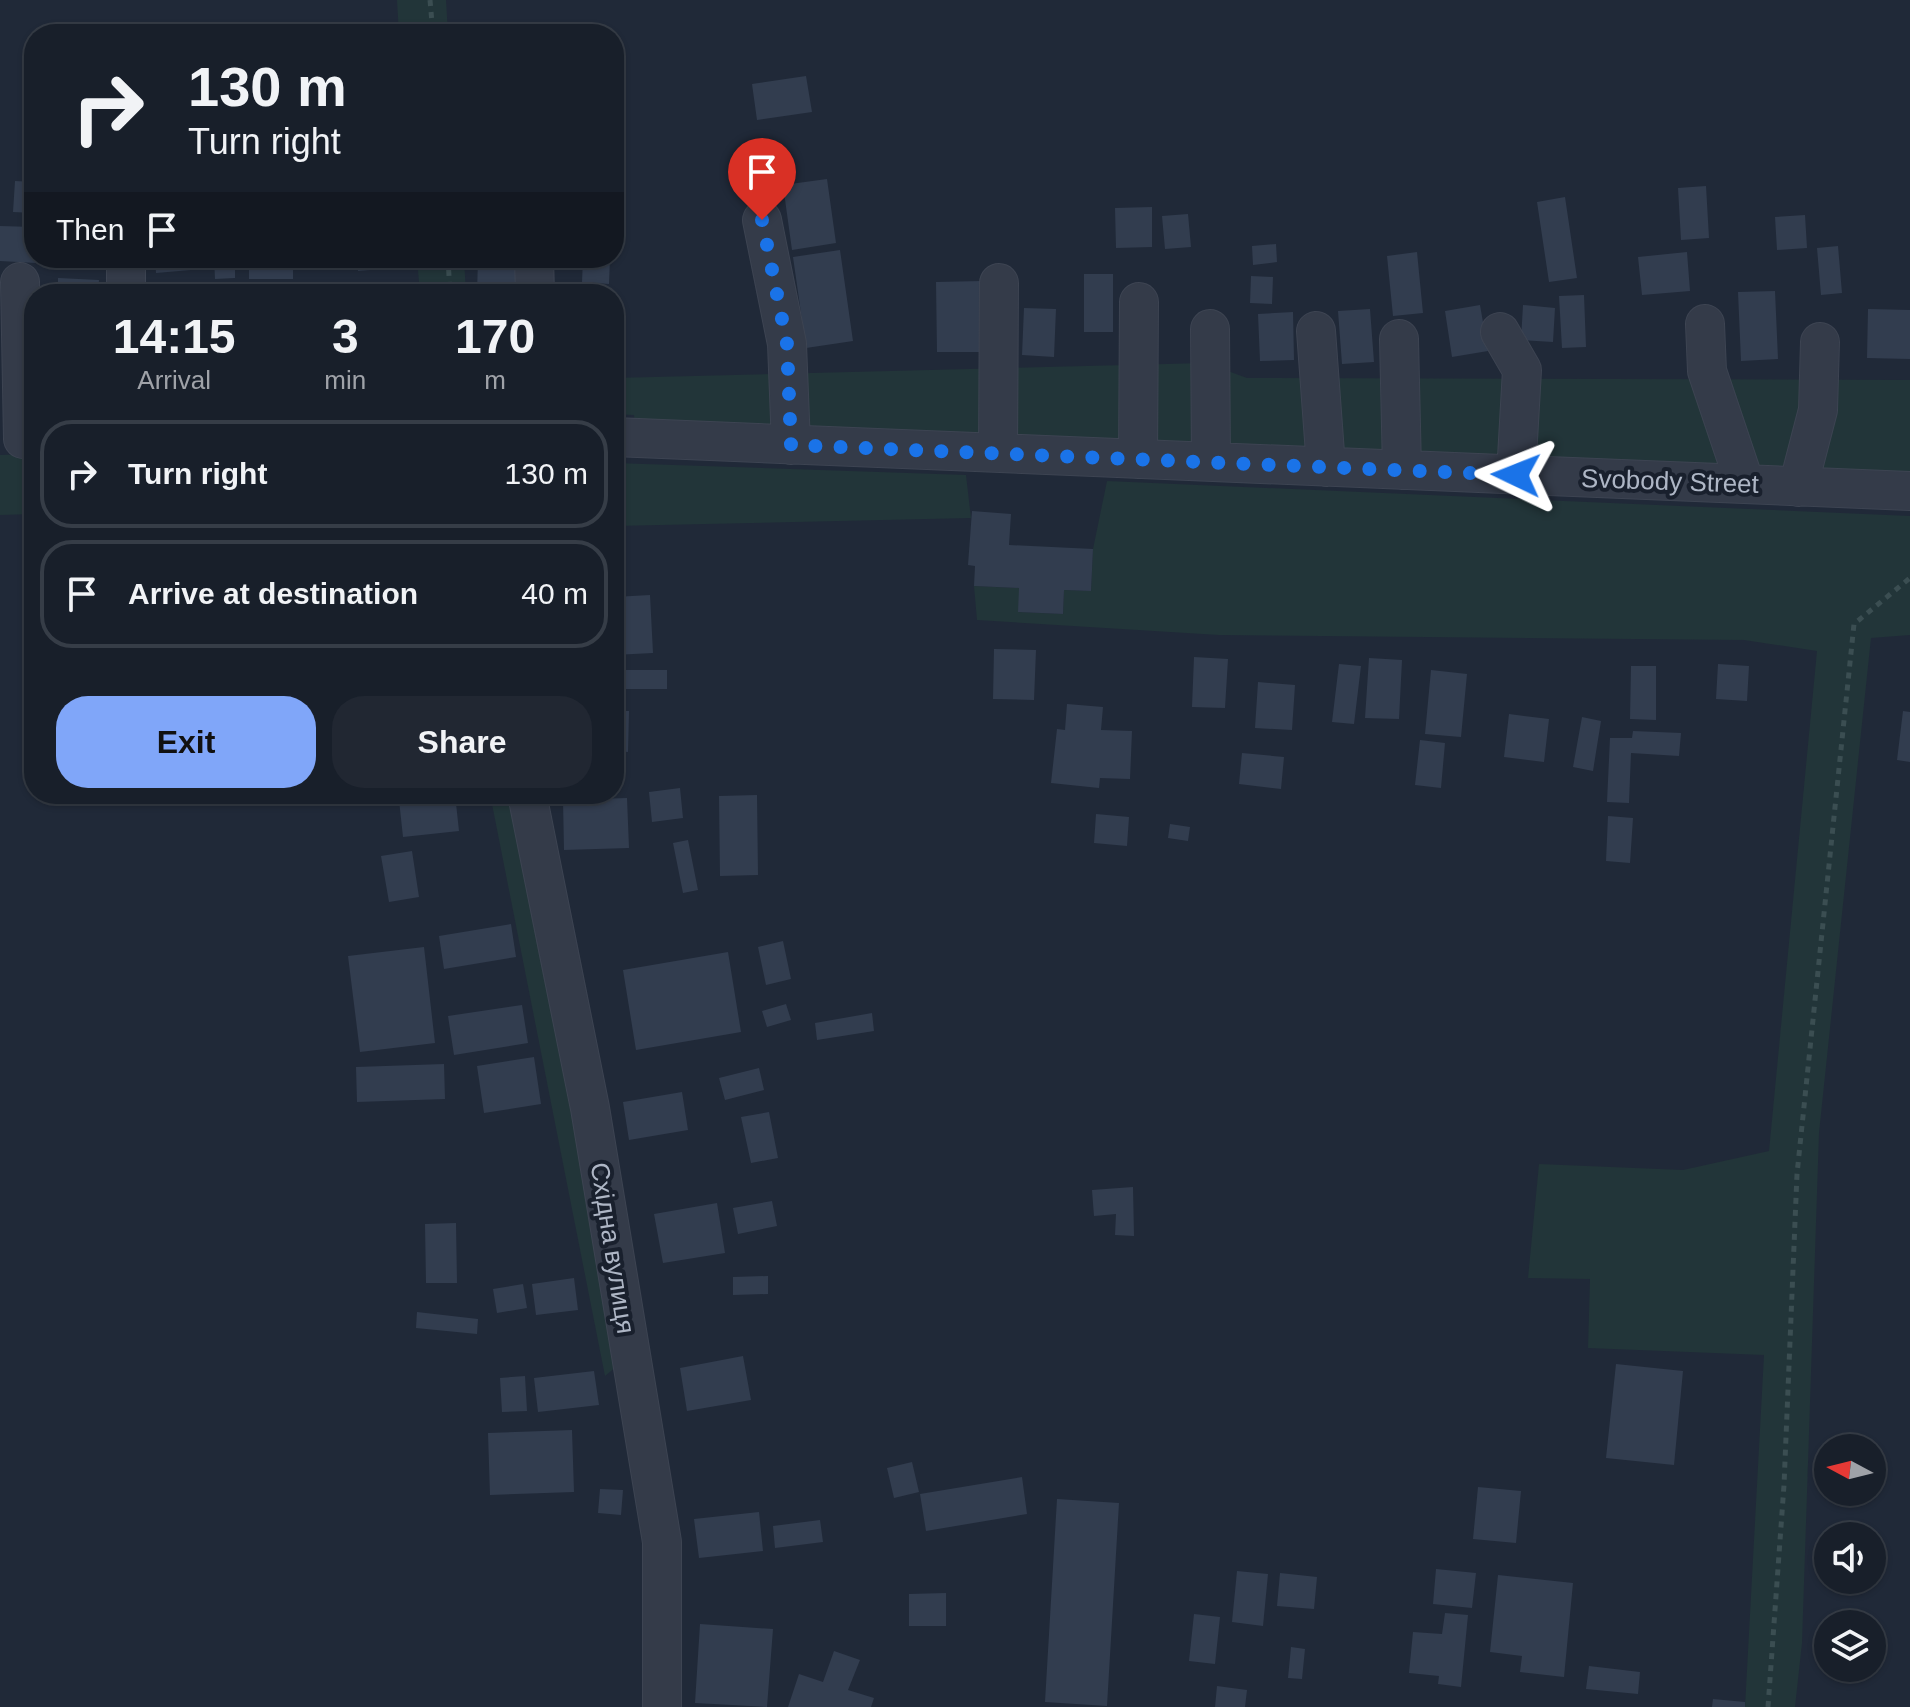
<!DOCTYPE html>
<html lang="en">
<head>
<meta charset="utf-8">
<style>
  :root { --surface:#181f2a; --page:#212732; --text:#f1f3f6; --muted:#9fa2a8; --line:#363d47; --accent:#80a6f9 }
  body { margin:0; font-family:Helvetica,sans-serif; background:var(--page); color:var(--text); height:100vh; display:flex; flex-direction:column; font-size:30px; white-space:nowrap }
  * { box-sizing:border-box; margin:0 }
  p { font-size:26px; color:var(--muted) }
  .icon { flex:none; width:44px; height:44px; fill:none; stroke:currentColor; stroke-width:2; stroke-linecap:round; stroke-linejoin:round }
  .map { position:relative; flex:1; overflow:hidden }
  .sheet { position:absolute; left:24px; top:284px; width:600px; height:520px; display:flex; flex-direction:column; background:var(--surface); border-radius:32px; box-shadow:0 2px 6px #0004,0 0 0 2px var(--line) }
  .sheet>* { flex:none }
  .top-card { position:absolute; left:24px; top:24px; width:600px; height:244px; border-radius:32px; box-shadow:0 2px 6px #0004,0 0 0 2px var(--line); background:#181f2a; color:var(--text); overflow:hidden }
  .needle { width:52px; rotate:277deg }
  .fabs { position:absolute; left:1814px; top:1434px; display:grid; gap:16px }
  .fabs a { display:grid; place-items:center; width:72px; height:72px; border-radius:50%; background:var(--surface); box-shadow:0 2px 6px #0004,0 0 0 2px var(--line); font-size:40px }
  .pin { position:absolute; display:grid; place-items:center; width:68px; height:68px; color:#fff; margin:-82px -34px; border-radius:50% 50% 50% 0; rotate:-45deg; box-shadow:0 0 8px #0007 }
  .pin .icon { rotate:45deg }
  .me { position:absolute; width:88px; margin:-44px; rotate:272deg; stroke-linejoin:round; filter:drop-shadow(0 0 6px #0008) }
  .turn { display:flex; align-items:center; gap:28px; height:168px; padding:0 32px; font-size:36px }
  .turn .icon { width:104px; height:104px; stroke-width:2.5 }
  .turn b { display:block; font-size:56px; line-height:68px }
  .then { display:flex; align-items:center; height:76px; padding:0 32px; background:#0003; gap:16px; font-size:30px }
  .eta { display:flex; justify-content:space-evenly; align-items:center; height:136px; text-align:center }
  .eta b { font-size:48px; font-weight:700; line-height:56px }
  .button { display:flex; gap:16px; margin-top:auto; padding:16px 32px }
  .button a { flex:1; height:92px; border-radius:32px; background:var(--accent); color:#111; font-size:32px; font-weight:700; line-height:92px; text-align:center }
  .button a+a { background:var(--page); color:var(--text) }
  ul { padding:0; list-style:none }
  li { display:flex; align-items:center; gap:24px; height:108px; margin:0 16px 12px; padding:0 16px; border:4px solid var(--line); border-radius:32px }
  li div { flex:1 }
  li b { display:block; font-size:30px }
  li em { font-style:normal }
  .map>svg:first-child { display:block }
  .green { fill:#223539 }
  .building { fill:#323d4f }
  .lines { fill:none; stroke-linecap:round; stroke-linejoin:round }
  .minor-casing { stroke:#3d4452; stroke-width:40 }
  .path { stroke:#3b4e52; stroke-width:5; stroke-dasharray:6 6; stroke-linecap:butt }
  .minor { stroke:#343b49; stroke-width:38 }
  .route { stroke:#1a73e8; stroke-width:14; stroke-dasharray:0 25.2 }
  .labels { text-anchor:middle; stroke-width:8; stroke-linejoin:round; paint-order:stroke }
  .street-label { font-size:26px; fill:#aeb6c5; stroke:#19202d }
</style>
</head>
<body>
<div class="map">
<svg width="1910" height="1707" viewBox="0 0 1910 1707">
  <rect width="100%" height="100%" fill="#202938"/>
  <path class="green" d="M397,0H446L448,34H399Z
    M417,258H464L466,294H420Z
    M1206,363L1247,378L1910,380V479L635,424L634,415L614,414V378Z
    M34,454V514L0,515V455Z
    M614,463L966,475L971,518L614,526Z
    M1107,481L1910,516V635L1871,638L1819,1133L1802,1643L1795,1707H1745L1764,1355L1588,1348L1590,1279L1528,1278L1539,1164L1683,1170L1769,1151L1817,651L1744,640L1219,635L977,620L974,586L1019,588V612L1063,614L1064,590L1091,591L1093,549Z
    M490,794H510L623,1361L605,1376Z"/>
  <path class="building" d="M806,76L812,112L757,120L752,84Z
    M827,179L836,243L792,250L783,185Z
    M15,181L34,182V213L13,212Z
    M1706,186L1709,238L1681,240L1678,188Z
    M1565,197L1577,278L1549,282L1537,202Z
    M1152,207V247L1116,248L1115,208Z
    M1188,214L1191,247L1165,249L1162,216Z
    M1805,215L1807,248L1777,250L1775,217Z
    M0,226L34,227L36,263L0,261Z
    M1276,244L1277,262L1253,265L1252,246Z
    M1838,246L1842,293L1821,295L1817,248Z
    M840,250L853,341L806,348L793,257Z
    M1417,252L1423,313L1393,316L1387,256Z
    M1687,252L1690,291L1642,295L1638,257Z
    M60,258H81L79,269L59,267Z
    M155,258H190L191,270L156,273Z
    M214,258H235V278L215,279Z
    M249,258H293V279H249Z
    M357,258H407V267L358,271Z
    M478,258H520L519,294H477Z
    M583,258H610L609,284L582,282Z
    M1084,274H1113V332H1084Z
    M1251,276L1273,277L1272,304L1250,303Z
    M58,278L99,280L98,294H58Z
    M982,281V352H937L936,282Z
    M190,287V294H140V289Z
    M1775,291L1778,359L1741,361L1738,292Z
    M1584,295L1586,347L1562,348L1559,296Z
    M1480,305L1488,351L1452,357L1445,311Z
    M1523,305L1555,308L1553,342L1521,340Z
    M1024,308L1056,309L1054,357L1022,355Z
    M1370,309L1374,362L1342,364L1338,311Z
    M1868,309L1910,310V359L1867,358Z
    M1293,312L1294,360L1260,361L1258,314Z
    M972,511L1011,514L1009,545L1093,549L1091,591L1064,590L1063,614L1018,612L1019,588L974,586L975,566L968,565Z
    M650,595L653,653L614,655V597Z
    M994,649L1036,650L1034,700L993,699Z
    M1194,657L1228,659L1225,708L1192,707Z
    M1369,658L1402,660L1399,719L1365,718Z
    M1339,664L1361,666L1354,724L1332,722Z
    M1718,664L1749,666L1747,701L1716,699Z
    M1631,666H1656V720L1630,719Z
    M614,670H667V689H614Z
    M1431,670L1467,674L1461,737L1425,734Z
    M1258,682L1295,685L1292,730L1255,728Z
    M1067,704L1103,707L1101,730L1132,731L1130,779L1100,778L1099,788L1051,783L1057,729L1065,730Z
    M614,711H629L628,752L614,751Z
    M1903,711L1910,712V762L1897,760Z
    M1509,714L1549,719L1544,762L1504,757Z
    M1582,717L1601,721L1593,771L1573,767Z
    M1633,731L1681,733L1679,756L1631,753L1629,803L1607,802L1610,738H1632Z
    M1420,740L1445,743L1441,788L1415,785Z
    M1242,753L1284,757L1281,789L1239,784Z
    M680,788L683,818L652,822L649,792Z
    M455,794L459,831L403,837L399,800Z
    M757,795L758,875L720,876L719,796Z
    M627,798L629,848L564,850L563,800Z
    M1096,814L1129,817L1127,846L1094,843Z
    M1608,816L1633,818L1630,863L1606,861Z
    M1170,824L1190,827L1188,841L1168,838Z
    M688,840L698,890L683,893L673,843Z
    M412,851L419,897L389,902L381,856Z
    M511,924L516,957L444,969L439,936Z
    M783,941L791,979L766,985L758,947Z
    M424,947L435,1043L360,1052L348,956Z
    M728,952L741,1032L636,1050L623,970Z
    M786,1004L791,1020L767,1027L762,1011Z
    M522,1005L528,1043L454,1055L448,1016Z
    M872,1013L874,1031L817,1040L815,1023Z
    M534,1057L541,1104L484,1113L477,1066Z
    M444,1064L445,1099L357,1102L356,1067Z
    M759,1068L764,1090L725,1100L719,1078Z
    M682,1092L688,1130L629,1140L623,1102Z
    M769,1112L778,1158L751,1163L741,1117Z
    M1133,1187L1134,1236L1115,1235L1116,1214L1094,1216L1092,1190Z
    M772,1201L777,1226L738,1234L733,1208Z
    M717,1203L725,1253L663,1263L654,1214Z
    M456,1223L457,1283H426L425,1224Z
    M768,1276V1294L733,1295V1277Z
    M574,1278L578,1310L536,1315L532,1284Z
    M523,1284L527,1308L497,1313L493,1289Z
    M417,1312L478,1319L477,1334L416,1328Z
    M743,1356L751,1400L687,1411L680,1368Z
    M1616,1364L1683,1371L1674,1465L1606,1458Z
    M594,1371L599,1405L538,1412L534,1378Z
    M525,1376L527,1411L502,1412L500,1378Z
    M572,1430L574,1492L490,1495L488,1433Z
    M912,1462L919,1492L894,1498L887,1468Z
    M1022,1477L1027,1514L926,1531L920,1494Z
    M1478,1487L1521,1491L1516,1543L1473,1539Z
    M600,1489L623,1490L621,1515L598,1513Z
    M1057,1499L1119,1503L1107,1706L1045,1702Z
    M759,1512L763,1551L699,1558L694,1519Z
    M820,1520L823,1542L775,1548L773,1526Z
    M1436,1569L1476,1573L1472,1608L1433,1604Z
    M1237,1571L1268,1574L1263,1626L1232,1622Z
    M1280,1573L1317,1577L1314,1609L1277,1606Z
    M1498,1575L1573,1583L1564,1677L1520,1672L1522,1656L1490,1652Z
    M946,1593V1626H909V1594Z
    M1445,1613L1468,1615L1461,1687L1438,1684L1439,1676L1409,1673L1413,1632L1442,1634Z
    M1194,1614L1220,1617L1215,1664L1189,1661Z
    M700,1624L773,1629L767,1707L695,1703Z
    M1291,1647L1305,1649L1302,1679L1288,1678Z
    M834,1651L860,1660L848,1690L874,1698L871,1707H788L799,1674L823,1682Z
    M1589,1666L1640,1672L1638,1694L1586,1689Z
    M1217,1686L1247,1690L1245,1707H1215Z
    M1713,1699L1745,1702V1707H1712Z"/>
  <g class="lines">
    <g class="minor-casing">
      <path id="minor" d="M762,220L787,344L791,445
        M126,258V294
        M534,258L535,294
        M20,282L23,439
        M1705,324L1707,371L1745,484
        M1210,329L1211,462
        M1316,331L1326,467
        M1500,332L1522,370L1516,475
        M1399,339L1402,470
        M614,437L1910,491
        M998,453L999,283
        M1138,459L1139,302
        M1798,487L1818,410L1820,342
        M527,794L590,1108L662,1542V1707"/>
    </g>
    <path class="path" d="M430,0L433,34
      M448,258L450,294
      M1768,1707L1784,1485L1797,1174L1854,624L1910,578"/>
    <use href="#minor" class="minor"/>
  </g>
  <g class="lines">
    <path class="route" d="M762,220L787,344L791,445L1516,475"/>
  </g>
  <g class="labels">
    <g class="street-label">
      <text transform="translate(1670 481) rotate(2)" y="9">Svobody Street</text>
      <text transform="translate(613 1248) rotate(81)" y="9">Східна вулиця</text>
    </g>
  </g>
</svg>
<div class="fabs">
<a><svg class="needle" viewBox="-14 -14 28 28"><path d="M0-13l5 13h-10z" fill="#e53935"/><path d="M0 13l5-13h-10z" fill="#9fa2a8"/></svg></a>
<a><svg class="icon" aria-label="sound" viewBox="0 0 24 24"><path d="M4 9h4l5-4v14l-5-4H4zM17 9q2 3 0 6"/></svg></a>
<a><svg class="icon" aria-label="layers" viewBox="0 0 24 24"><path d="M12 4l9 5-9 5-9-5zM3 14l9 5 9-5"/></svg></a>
</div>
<div class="pin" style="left:762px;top:220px;background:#d93025"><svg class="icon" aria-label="arrive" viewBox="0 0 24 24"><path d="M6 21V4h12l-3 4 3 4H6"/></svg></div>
<svg class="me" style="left:1516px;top:475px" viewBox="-20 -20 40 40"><path d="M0-17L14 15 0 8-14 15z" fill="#1a73e8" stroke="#fff" stroke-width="4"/></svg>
<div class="top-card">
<div class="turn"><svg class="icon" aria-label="right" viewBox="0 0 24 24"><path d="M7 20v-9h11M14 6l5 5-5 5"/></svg><div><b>130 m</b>Turn right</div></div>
<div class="then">Then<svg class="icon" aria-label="arrive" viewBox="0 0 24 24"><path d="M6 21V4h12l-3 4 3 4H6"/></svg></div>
</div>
<section class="sheet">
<div class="eta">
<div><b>14:15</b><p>Arrival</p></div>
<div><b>3</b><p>min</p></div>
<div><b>170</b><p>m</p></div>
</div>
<ul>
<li><svg class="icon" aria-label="right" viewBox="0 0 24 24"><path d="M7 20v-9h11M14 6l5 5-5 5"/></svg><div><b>Turn right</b></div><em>130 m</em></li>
<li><svg class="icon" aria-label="arrive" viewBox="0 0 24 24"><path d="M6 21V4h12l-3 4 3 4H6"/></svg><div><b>Arrive at destination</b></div><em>40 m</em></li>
</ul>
<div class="button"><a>Exit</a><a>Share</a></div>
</section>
</div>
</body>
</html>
